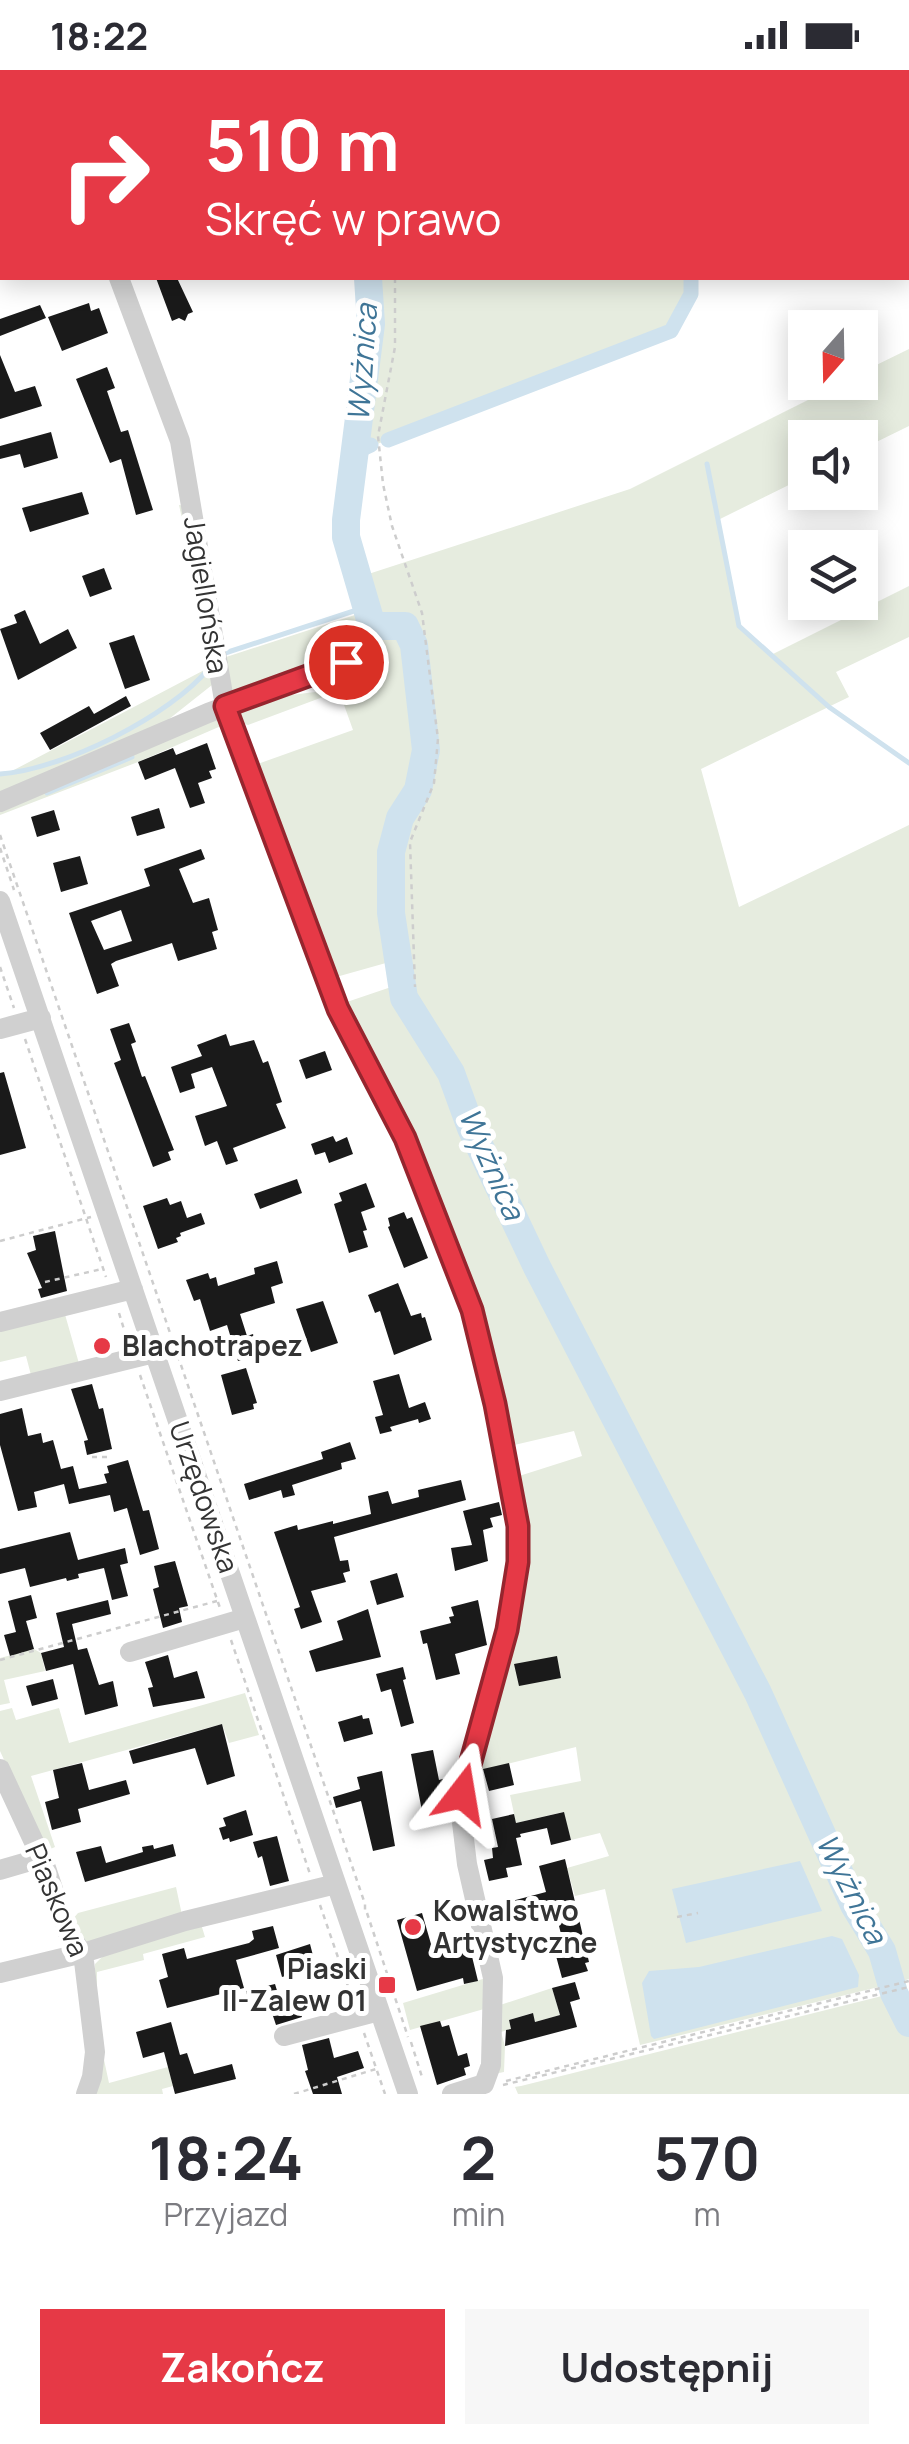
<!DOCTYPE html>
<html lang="pl">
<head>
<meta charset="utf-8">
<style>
  :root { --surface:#fff; --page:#f7f7f7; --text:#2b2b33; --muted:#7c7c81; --accent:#e63946 }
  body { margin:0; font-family:Manrope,sans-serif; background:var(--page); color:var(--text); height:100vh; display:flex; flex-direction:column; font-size:38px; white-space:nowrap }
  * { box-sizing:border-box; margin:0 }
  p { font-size:32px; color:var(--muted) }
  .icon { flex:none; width:55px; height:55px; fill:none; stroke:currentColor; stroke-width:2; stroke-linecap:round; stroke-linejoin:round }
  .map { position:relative; height:2024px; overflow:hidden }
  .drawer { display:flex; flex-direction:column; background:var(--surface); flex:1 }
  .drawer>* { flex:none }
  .guide { position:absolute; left:0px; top:0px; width:910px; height:210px; box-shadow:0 5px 25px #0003; background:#e63946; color:#fff; overflow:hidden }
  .needle { width:65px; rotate:200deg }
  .tools { position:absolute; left:788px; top:240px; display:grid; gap:20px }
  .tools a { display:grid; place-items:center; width:90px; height:90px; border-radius:0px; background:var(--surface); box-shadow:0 5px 25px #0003; font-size:50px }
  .pin { position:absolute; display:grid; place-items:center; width:85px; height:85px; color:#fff; margin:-42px; border:5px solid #fff; border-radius:50%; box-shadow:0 2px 10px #0007 }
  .me { position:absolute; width:110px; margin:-55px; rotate:14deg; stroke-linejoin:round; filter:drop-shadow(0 0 8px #0008) }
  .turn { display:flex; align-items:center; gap:35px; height:210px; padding:0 40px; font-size:45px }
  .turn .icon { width:130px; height:130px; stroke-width:2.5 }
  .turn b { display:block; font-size:70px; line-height:85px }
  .eta { display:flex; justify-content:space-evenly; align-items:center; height:170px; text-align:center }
  .eta b { font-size:60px; font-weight:700; line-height:70px }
  .cta { display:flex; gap:20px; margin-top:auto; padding:20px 40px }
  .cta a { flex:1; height:115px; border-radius:0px; background:var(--accent); color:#fff; font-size:40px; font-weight:700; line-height:115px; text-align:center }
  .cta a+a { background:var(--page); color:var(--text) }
  .status { display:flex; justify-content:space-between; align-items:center; height:70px; padding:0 50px; background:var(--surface); direction:ltr }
  .status svg { height:28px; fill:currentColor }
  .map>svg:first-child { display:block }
  .green { fill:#e6ecdf }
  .water { fill:#cfe2ee }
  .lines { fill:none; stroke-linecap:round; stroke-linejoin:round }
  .stream { stroke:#cfe2ee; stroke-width:5 }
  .canal { stroke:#cfe2ee; stroke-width:15 }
  .river { stroke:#cfe2ee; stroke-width:28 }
  .building { fill:#1a1a1a; fill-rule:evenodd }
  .path { stroke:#cdcdcd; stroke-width:2.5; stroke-dasharray:5 5; stroke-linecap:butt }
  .minor { stroke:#d0d0d0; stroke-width:20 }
  .route-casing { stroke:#96252e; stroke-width:25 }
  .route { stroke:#e63946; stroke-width:18 }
  .poi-dot { fill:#e63946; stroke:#fff; stroke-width:4 }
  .labels { text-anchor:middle; stroke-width:10; stroke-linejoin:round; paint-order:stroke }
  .street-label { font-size:28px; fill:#333; stroke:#fff }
  .poi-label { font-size:28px; font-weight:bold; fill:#333; stroke:#fff; text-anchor:start }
  .water-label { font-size:30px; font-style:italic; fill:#3f7597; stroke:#fff }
</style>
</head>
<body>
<div class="status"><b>18:22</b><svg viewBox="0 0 49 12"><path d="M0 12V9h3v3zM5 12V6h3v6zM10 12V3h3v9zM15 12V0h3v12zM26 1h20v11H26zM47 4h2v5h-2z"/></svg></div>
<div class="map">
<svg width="909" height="2024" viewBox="0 0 909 2024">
  <rect width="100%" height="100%" fill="#fff"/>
  <path class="green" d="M374,208H691V224L671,261L359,381L376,249Z
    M909,279V356L860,380V368H805V407L718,450L739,556L771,585L909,516V567L836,602L849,627L701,699L739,837L909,755V1909L903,1911L892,1886L884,1889L891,1914L640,1975L605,1819L575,1826L567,1798L609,1786L600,1763L571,1770L563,1742L516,1753L510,1725L581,1711L576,1677L471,1703L501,1601L516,1407L582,1386L574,1361L510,1376L501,1333L341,934L397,915L393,891L329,909L252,696L353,660L339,621L248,655L238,652L236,644C270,621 308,626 346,617C357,614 367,609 377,605L366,575L346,583L344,580L302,597V601L234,623L229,619L220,589L361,543L353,509L630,419L842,313L860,312V303Z
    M179,435L186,436L213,608L212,615L159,657L43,712L0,726V702H10L210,597L197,516Z
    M218,648L226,654L234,685L221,656L138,692L0,745V737Z
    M64,1241L80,1297L32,1309L26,1286L0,1292V1257Z
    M34,1579L41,1583L45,1601L4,1610L10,1633L0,1635V1588Z
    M245,1623L259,1665L229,1673L222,1654L31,1706L55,1777L46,1781L0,1681V1641L12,1638L16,1650L59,1638L69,1673Z
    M176,1817L182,1845L92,1873L81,1870L72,1850L78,1843Z
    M201,1854L205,1867L143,1884L144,1890L97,1902V1957L109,2013L168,1997L173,2016L162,2019L163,2024H90L95,1894L108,1881Z
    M486,1908L484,1939L410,1960L403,1933Z
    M552,1918L560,1945L535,1952L532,1943L509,1950L511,1959L501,1962L505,1976L504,2002L499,2003L497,1936Z
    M894,1923L909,1956V2024H518L515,2017L483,2022L521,2016Z"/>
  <path class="water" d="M800,1791L822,1841L686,1873L672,1819Z
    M832,1866L842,1869L859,1905L858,1917L654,1969L651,1966L642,1913L649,1901L699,1897Z"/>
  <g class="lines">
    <path class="stream" d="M707,394L739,556L829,637L909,693
      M222,584L366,537
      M0,704C62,700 171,646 210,597
      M47,723L132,687"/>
    <path class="canal" d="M671,0V2
      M388,370L671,261L691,224V208
      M354,383L371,375"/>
    <path class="river" d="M357,0V2
      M368,208L371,254L346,450V467L372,556H405L414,575L426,680L418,720L400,748L391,782V843L404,928L451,1003L471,1058L537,1197L758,1623L854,1835L882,1881L894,1923L909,1953"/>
  </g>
  <path class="building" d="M156,208H177L193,242L188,244L185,251L179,248L172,251Z
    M89,233L91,241L99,238L108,263L62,281L48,247Z
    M40,235L46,248L0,266V249Z
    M0,285L15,322L35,316L42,336L0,349Z
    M107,297L115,318L107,321L121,362L128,360L153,440L136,445L121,389L110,393L76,309Z
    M51,362L58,388L24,398L20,384L0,389V376Z
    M82,422L89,444L30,462L22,438Z
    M104,498L112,519L90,527L82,506Z
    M25,540L40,574L68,559L77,578L18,610L0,559L17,553L14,545Z
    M134,565L150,610L125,619L109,573Z
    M367,575L378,605L355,614L351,605L360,593L353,581Z
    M126,626L131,636L50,680L40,663L89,636L94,644Z
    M207,673L216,699L209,701L212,708L198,713L205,733L190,738L175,698L145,710L138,692L173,678L176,685Z
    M159,738L165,758L137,766L131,747Z
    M54,740L60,760L37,767L31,747Z
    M201,779L205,789L179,799L193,833L209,828L218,860L212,862L217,879L178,891L172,873L116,891L111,894L119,916L97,924L69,843L150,816L144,799ZM121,840L132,871L104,880L91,851Z
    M80,786L88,814L61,822L53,793Z
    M129,953L136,972L131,974L142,1007L145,1006L174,1080L168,1082L171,1090L153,1097L114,993L121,990L110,959Z
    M226,964L230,976L254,970L263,993L268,991L282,1032L276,1034L286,1058L233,1078L238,1091L226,1095L217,1071L205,1076L195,1046L227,1036L212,997L191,1004L195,1018L180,1023L171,997L202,986L197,975Z
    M325,981L332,1000L306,1009L299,990Z
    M4,1002L26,1078L0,1085V1003Z
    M333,1066L336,1072L347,1067L353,1084L329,1093L325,1082L315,1085L311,1074Z
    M297,1109L302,1123L260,1139L254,1124Z
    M366,1113L375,1137L361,1142L367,1160L363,1161L368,1177L349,1183L334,1134L342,1131L339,1123Z
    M167,1128L170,1135L181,1131L187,1148L201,1143L205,1154L180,1163L181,1166L176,1168L178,1172L158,1179L143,1136Z
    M404,1142L407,1149L412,1147L428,1188L404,1198L388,1157L390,1156L388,1148Z
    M55,1161L67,1221L41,1228L38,1219L42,1218L27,1183L36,1180L33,1166Z
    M277,1191L283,1213L271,1217L275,1233L240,1244L247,1266L253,1264L259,1285L238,1291L227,1255L210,1261L200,1229L194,1231L186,1210L208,1203L210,1209L216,1207L218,1216L255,1204L254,1198Z
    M398,1213L411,1246L421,1243L422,1248L425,1247L432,1270L394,1285L380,1241L375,1243L368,1225Z
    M323,1231L338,1273L311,1282L296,1239Z
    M246,1298L257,1333L253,1334L254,1339L232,1345L221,1305Z
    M399,1304L409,1338L425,1332L431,1349L419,1353L418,1349L390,1357L392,1361L380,1364L375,1347L383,1345L373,1311Z
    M92,1314L99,1339L103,1338L112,1379L87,1385L84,1371L88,1370L71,1319Z
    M22,1338L28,1366L41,1363L43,1373L53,1370L61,1399L73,1396L79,1419L107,1413L104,1404L109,1403L107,1396L128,1390L143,1441L149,1440L159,1479L140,1485L127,1438L114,1442L110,1425L69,1434L64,1414L34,1422L37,1437L18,1441L0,1375V1344Z
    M350,1372L356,1389L341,1393L342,1399L292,1415L295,1425L283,1428L281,1420L249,1430L244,1414L323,1389L321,1382Z
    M461,1410L466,1430L334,1467L340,1491L348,1490L350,1501L343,1503L346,1512L311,1521L322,1552L301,1559L294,1539L300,1537L274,1462L297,1455L298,1460L333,1451V1454L371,1444L368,1426L388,1421L392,1434L419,1427L418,1420Z
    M499,1432L502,1445L490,1448L493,1457L483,1460L488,1491L455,1501L451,1478L472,1475L463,1441Z
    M70,1462L78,1490L125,1478L128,1493L120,1495L128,1526L112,1530L104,1498L78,1504L79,1508L67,1511L66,1508L30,1517L25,1498L0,1504V1479Z
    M175,1491L188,1536L179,1538L182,1552L163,1558L153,1519L159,1517L154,1496Z
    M397,1503L404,1527L377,1535L370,1511Z
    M31,1525L37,1548L26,1551L34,1579L10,1586L4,1565L16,1562L8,1531Z
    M108,1530L111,1544L72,1554L78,1580L87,1578L99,1615L113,1611L118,1636L85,1645L73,1594L46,1601L41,1583L64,1577L56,1543Z
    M478,1530L487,1575L455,1584L460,1604L436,1610L427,1573L423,1574L420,1561L451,1553L449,1547L454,1546L451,1537Z
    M368,1539L381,1587L316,1602L309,1581L343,1570L337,1551Z
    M168,1585L174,1608L197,1601L205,1628L153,1637L148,1618L153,1617L145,1592Z
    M557,1586L561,1608L519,1616L514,1594Z
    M403,1597L406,1609L403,1610L414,1653L401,1657L391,1619L381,1622L376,1604Z
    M53,1609L58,1629L32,1636L26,1616Z
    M362,1645L363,1649L369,1648L373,1664L344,1672L338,1652Z
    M222,1654L235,1706L207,1715L195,1678L133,1694L129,1681Z
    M433,1680L439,1710L446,1708L447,1740L423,1746L411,1684Z
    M82,1693L89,1720L126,1710L130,1724L78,1739L81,1752L52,1760L45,1732L59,1728L53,1700Z
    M509,1693L514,1715L489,1721L483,1699Z
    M382,1701L395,1776L373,1781L361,1731L336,1738L333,1727L360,1719L357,1707Z
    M246,1740L253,1765L230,1772L229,1768L223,1770L219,1758L226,1756L223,1748Z
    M564,1742L571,1770L551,1775L547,1758L520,1764L521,1767L516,1768L522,1795L506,1798L508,1807L489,1811L484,1790L493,1788L492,1778L498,1777L492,1749L514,1744L516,1753Z
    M277,1766L289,1811L270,1816L262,1786L258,1788L253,1772Z
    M173,1774L176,1786L85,1812L76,1782L101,1776L106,1793L143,1782L142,1777L153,1775L154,1779Z
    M565,1789L589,1892L585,1893L588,1901L562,1908L553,1875L563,1872L553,1832L504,1846L500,1834L546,1822L539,1796Z
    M422,1843L431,1874L467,1866L478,1911L464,1914L463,1908L417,1921L397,1850Z
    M273,1856L279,1878L236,1890L244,1918L167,1938L159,1910L168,1907L162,1884L184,1878L187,1889L249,1873L254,1869L252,1861Z
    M310,1874L316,1897L282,1907L276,1885Z
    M575,1912L580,1929L570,1932L577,1957L505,1976L506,1960L511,1959L509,1950L533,1943L535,1952L560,1945L552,1918Z
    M275,1914L282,1937L297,1932L302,1947L276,1955L271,1940L275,1939L252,1945L246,1921Z
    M440,1951L442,1957L449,1955L458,1986L467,1983L470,1996L464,1998L466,2005L437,2015L420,1956Z
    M171,1952L180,1985L187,1983L194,2004L232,1994L236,2009L175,2024L164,1982L143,1988L136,1962Z
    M329,1968L334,1988L358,1981L364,1998L337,2007L342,2024H313L305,2001L308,2000L302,1975Z"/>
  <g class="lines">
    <path class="path" d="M373,0L374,2
      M395,208V277L378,366L383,414L392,456L422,543L438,669L434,713L410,772L415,917
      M0,765L365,1834V1843
      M0,778L14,820
      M0,897L14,938
      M25,969L106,1207
      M0,1171L91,1147
      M45,1212L102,1199
      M119,1243L127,1269
      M140,1305L220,1538
      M92,1387H109
      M231,1570L310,1804
      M0,1590L217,1531
      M320,1835L353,1931
      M367,1843L408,1967
      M677,1847L698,1843
      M364,1963L385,2024
      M411,1972L422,2007
      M506,2011L909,1911
      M503,2015L909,1917
      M294,2024L376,1999"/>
    <path class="minor" d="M40,0L41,2
      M119,208L180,371L225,636L339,939L405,1068L472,1240L506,1388L518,1457L516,1511L507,1560L467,1698L460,1736L467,1794L493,1908L491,1995L484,2014L452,2024
      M0,732L208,643L346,592
      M0,831L408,2024
      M0,959L41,948
      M0,1252L133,1219
      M0,1321L154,1283
      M130,1582L245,1548
      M0,1699L46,1798L68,1864L83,1883L95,1982L92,2007L86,2024
      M0,1800L41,1788
      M0,1903L83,1883L185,1851L336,1814
      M284,1966L379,1941"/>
  </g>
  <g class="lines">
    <g class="route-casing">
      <path id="route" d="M346,592L225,636L338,939L405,1068L472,1240L495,1334L518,1456V1492L507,1560L462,1724"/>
    </g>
    <use href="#route" class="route"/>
  </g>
  <g class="poi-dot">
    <circle cx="102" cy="1276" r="10"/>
    <circle cx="413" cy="1857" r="10"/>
    <rect x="377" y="1905" width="20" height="20" rx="5"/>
  </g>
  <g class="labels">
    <g class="street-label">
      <text transform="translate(206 525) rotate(81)" y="10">Jagiellońska</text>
      <text transform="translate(204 1427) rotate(71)" y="10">Urzędowska</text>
      <text transform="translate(57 1830) rotate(67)" y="10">Piaskowa</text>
    </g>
    <g class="poi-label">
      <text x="122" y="1286">Blachotrapez</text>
      <text x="433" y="1851">Kowalstwo<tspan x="433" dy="32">Artystyczne</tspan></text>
      <text x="367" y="1909" text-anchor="end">Piaski<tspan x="367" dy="32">II-Zalew 01</tspan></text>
    </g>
    <g class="water-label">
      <text transform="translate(363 293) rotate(-86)" y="10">Wyżnica</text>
      <text transform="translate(491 1094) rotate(66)" y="10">Wyżnica</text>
      <text transform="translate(851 1819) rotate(63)" y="10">Wyżnica</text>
    </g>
  </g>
</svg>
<div class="tools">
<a><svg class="needle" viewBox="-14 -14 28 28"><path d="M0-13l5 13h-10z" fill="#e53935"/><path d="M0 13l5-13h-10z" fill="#7c7c81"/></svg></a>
<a><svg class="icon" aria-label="sound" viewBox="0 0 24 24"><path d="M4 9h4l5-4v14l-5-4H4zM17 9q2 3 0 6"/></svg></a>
<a><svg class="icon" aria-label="layers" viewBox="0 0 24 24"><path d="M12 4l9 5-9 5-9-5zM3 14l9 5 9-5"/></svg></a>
</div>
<div class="pin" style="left:346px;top:592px;background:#d93025"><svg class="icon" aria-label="arrive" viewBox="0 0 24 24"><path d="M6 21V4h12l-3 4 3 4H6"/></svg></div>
<svg class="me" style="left:462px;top:1724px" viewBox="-20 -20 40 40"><path d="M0-17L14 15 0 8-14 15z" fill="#e63946" stroke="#fff" stroke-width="4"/></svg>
<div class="guide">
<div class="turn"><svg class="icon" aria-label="right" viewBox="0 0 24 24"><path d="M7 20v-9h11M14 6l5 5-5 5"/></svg><div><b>510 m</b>Skręć w prawo</div></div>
</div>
</div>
<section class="drawer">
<div class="eta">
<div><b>18:24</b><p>Przyjazd</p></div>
<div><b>2</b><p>min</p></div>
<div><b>570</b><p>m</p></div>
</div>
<div class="cta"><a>Zakończ</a><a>Udostępnij</a></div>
</section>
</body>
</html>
